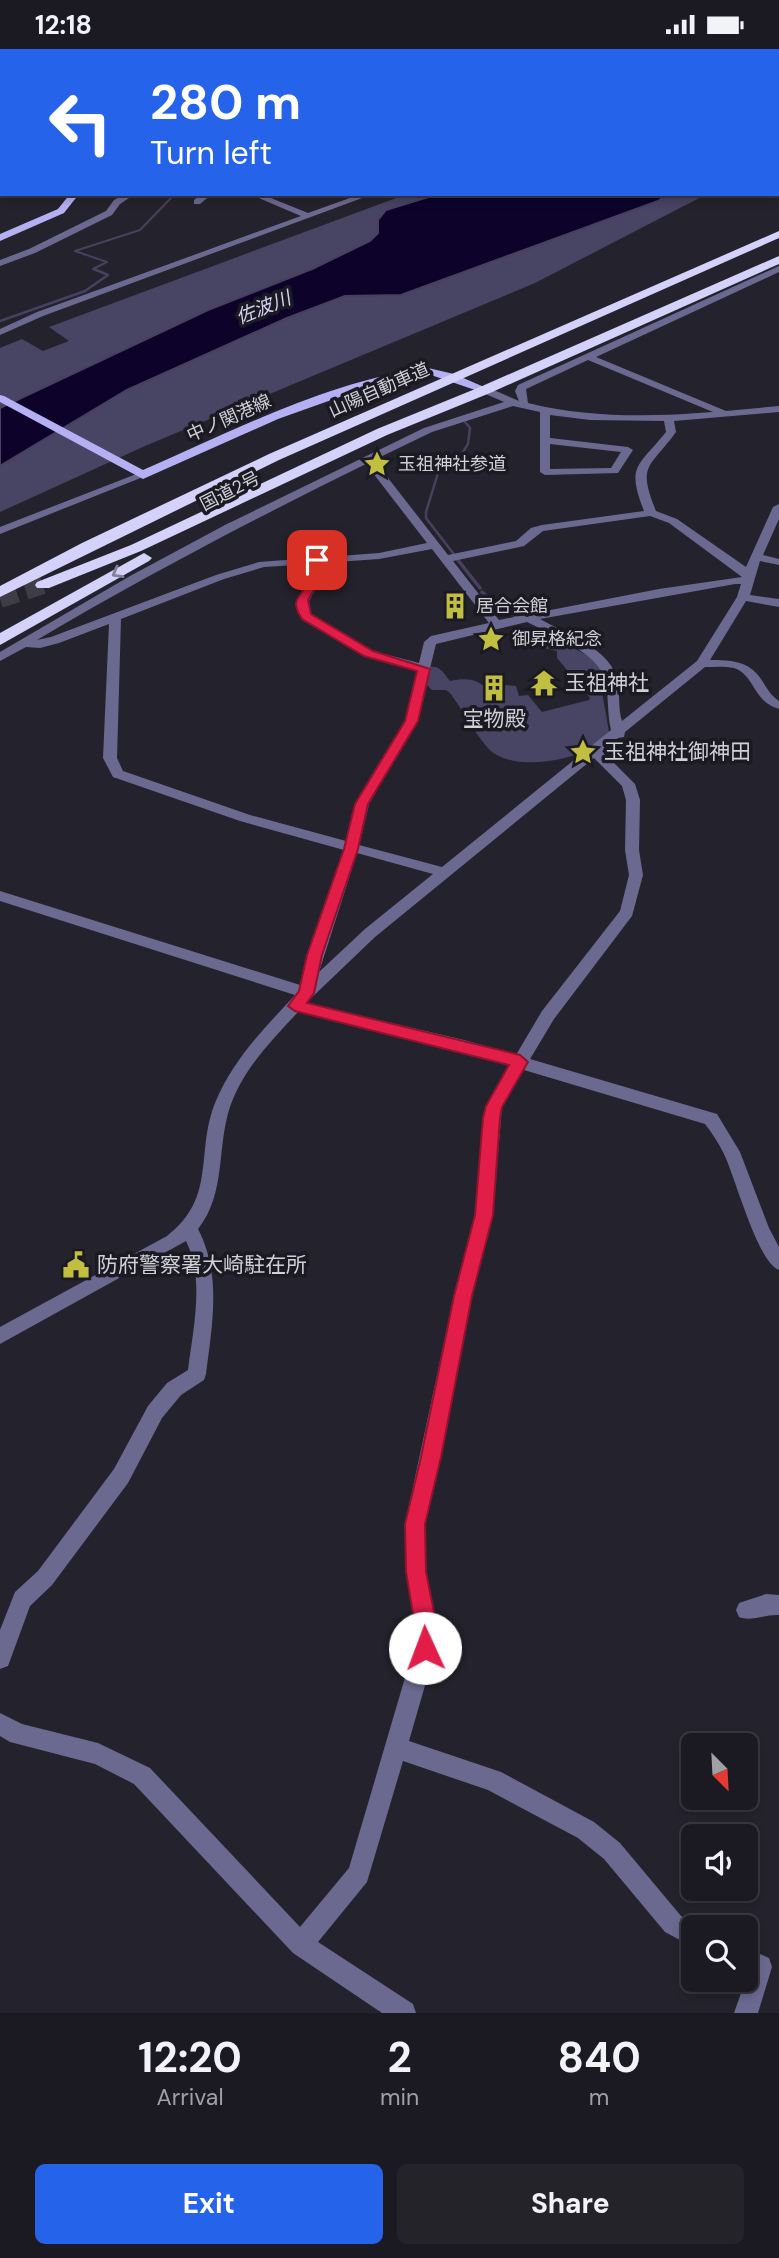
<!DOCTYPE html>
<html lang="en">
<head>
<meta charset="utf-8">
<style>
  :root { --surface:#1b1a22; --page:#24232a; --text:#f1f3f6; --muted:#a0a1a5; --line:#393840; --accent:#2563eb }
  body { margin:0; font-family:"DM Sans","Noto Sans JP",sans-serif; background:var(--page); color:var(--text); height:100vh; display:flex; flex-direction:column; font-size:26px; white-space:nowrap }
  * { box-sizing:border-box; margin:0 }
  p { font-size:23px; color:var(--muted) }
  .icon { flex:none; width:38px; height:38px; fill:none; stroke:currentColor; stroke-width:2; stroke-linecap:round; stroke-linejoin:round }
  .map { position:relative; height:1964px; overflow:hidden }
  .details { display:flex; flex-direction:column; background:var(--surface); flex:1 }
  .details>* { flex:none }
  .guide { position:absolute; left:0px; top:0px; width:780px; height:147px; box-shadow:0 4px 10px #0003,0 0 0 2px var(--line); background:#2563eb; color:#fff; overflow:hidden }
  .needle { width:46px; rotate:156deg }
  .controls { position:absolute; left:681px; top:1684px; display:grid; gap:14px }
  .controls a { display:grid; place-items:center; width:77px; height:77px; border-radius:10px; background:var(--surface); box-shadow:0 4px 10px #0003,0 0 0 2px var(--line); font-size:35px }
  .pin { position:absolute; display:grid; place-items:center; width:60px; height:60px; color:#fff; margin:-30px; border-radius:14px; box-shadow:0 4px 10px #0006 }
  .me { position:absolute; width:77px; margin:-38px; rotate:358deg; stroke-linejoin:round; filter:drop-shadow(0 0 5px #0008) }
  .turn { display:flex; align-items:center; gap:24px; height:147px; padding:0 35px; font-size:32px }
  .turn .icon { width:91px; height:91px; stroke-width:2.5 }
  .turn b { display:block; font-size:49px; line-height:60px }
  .eta { display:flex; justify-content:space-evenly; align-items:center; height:119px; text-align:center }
  .eta b { font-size:42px; font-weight:700; line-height:49px }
  .primary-button { display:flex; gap:14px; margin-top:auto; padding:14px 35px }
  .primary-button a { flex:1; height:80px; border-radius:10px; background:var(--accent); color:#fff; font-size:28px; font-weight:700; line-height:80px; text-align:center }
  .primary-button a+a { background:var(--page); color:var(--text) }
  .status { display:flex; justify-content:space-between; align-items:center; height:49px; padding:0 35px; background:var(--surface); direction:ltr }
  .status svg { height:19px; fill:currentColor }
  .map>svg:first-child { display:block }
  .green { fill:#474464 }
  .water { fill:#0d022a; stroke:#48405e; stroke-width:2 }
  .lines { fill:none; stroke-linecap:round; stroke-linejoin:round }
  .stream-far2 { stroke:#48405e; stroke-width:2 }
  .stream-far1 { stroke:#48405e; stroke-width:2.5 }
  .stream { stroke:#48405e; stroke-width:3.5 }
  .highway-tunnel { stroke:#3e3d46; stroke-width:18; stroke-dasharray:18 9; stroke-linecap:butt }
  .minor { fill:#6c6991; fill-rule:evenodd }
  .major { fill:#b5b0f3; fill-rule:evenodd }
  .highway { fill:#d4d2fa; fill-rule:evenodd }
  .rail { stroke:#b6b6be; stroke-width:2 }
  .oneway { stroke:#817f99 }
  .route { fill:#e11d48; stroke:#92132f; stroke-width:2 }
  .labels { text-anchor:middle; stroke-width:7; stroke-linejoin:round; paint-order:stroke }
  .far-street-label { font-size:18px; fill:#d0d0d7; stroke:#1b1a23 }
  .far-poi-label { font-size:18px; fill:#d0d0d7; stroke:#1b1a23; text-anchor:start }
  .far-water-label { font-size:19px; font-style:italic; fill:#d3d2f2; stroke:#1b1a23 }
  .poi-label { font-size:21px; fill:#d0d0d7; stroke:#1b1a23; text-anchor:start }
</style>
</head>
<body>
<div class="status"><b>12:18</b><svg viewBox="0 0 49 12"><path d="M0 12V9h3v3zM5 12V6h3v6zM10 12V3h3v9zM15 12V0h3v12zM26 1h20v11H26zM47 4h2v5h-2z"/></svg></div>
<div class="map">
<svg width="779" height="1964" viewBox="0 0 779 1964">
  <rect width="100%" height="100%" fill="#24232d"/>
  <path class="green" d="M407,145H438L386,161L378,171V184L370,192L312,220L208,261L0,359V299L22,290L43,302L69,292L49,278Z
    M668,145H707L535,234L145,397L0,463V417L127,341L287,269L345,247L401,246L658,152Z
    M551,587L596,611L607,632L602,643L609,683C603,688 596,696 589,700C563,714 507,722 487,698C474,683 462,660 450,644L446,641H432L425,634L428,618C440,616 443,623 450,632C469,628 480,630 492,646L504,643L503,639L506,636L516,637L519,647L528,646L542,663L589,651L590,649L557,609V602L535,597V593Z"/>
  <path class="water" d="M438,145H668L658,152L401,246L345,247L287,269L127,341L0,417V359L208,261L312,220L370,192L378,184V171L386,161Z"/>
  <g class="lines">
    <path class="stream-far2" d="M530,0L533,2
      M98,222L93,220L107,213L75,202L140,181L171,149L168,145"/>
    <path class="stream-far1" d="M0,272L85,242L108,226L94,220
      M456,508L426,469V463L438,424L461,406L468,395L470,379L465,373"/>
    <path class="stream" d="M454,506L480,539
      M482,543L495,555
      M501,559L516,567"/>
    <path class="highway-tunnel" d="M0,550L43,536"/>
    <path class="minor" d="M128,0H136L127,2Z
      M652,0H658L659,2H652Z
      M0,18H2V22H0Z
      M125,145H135L120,155L112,166L35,204L0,217V211L29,200L106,162L114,151Z
      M202,145H212L200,155H194V151Z
      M249,145H261L308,164L361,145H373L43,267L0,286V280L37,263L301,167Z
      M779,217V223L596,308L726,362L779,357V363L674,372L676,383C649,420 637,415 656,462L677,470L746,518L773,458L779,455V470L763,506L779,510V516L760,512L750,546L779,550V558L746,552L710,611C731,611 749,612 761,630C767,639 770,646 779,652V660C753,653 755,626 734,619C725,617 714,618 705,618L625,683L624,688L618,689L602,702L635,735L640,751L639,801L643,826L632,867L554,970L530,1010L717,1065L740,1103L769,1179L779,1198V1221C757,1213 735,1126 723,1103C718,1093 712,1084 705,1075L524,1021L502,1057L493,1166L472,1247L425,1475L426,1523L439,1588L409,1692L501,1723L594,1773L620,1794L681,1867L702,1878H693V1898L665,1883L604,1810L578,1789L488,1741L403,1712L367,1833L318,1893L413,1955L416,1964H382L293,1904L134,1735L95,1715L10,1693L0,1687V1664L22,1675L98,1694L150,1719L300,1878L349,1819L417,1588L406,1523L405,1475L454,1247L475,1166L486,1057L510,1017L464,1003L298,963C271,992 245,1018 231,1055C216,1096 227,1144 198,1180C222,1226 212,1276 206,1325L204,1331L181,1346L162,1369L128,1434L52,1536L30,1557L8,1617L0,1620V1581L15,1543L38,1522L114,1420L148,1357L167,1334L188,1321C193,1280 205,1230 186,1192L0,1295V1278L167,1187C217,1148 195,1105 215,1054C234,1009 262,982 295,946L0,852V842L300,936L307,906L344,801L240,772L113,728L103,709L109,575L59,594L40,599L26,598L0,612V603L130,527L225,476L424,379L504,353L481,343V339H489L519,352L515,342L518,336ZM588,311L713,363C651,368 588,369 528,354L526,340ZM513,357L540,363V423L545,426L618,424L633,401L628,398L550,389V366L590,371L664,372L666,383C638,418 626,416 644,462L542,476L531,479L516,492L448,506L374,411L432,383ZM550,395L621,403L611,419L550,420ZM366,415L427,494L379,504L259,513L216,526L51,588L37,591C145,527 254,470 366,415ZM650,467L669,474L742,528L659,540L499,571L453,512L524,497L543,482ZM432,500L489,574L431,587L424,593L419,614L373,602L311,566L309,552L321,530L322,514L379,510ZM311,515C308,540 289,549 302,571L365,608L417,621L405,672L355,755L346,792L250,766L123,722L117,709L121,570L224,530L264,518ZM735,535H741L737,548L697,612L622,672C618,660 620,647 618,634C613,600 566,585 540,570ZM527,573C550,585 599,604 605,631C609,648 607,664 611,681L442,818L359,796L369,755L417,672L436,595ZM594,709L622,737L626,751L625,801L629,826L620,862L542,962L516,1006L464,991L306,954L375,888ZM357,804L433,825L365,880L319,923Z
      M139,424L148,426L0,485V478Z
      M766,1545L779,1546V1566C765,1565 751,1573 739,1568L736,1561L739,1554Z
      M746,1899L769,1909L772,1918L758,1964H734L746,1930Z"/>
    <path class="major" d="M369,0H380L367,2Z
      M0,85L2,86V91H0Z
      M0,112H2V118H0Z
      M70,145H79L64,164L0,192V185L58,160Z
      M428,319L454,325L491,341L481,343L428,325L390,330L278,370L143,430L0,353V346L4,347L143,421C233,382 330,331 428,319Z"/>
    <path class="highway" d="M779,182V189L279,411L0,548V537L82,494L269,405Z
      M779,207V215L490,344L387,386L141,502L49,539H37L35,536L37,533L131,496L377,380L480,338Z
      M144,504L152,509L149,512L0,596V584Z"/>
    <path class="rail" d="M117,2L125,0"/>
  </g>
  <defs><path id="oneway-chevron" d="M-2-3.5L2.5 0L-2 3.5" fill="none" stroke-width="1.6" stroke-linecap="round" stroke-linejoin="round" transform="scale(1.75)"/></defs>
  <use class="oneway" href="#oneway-chevron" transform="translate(117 524) rotate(151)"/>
  <path class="route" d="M313,509L323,511L320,531L308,551L311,565L373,602L430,620L418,672L368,755L358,800L322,906L314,944L307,954L520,1006L528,1013L502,1058L500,1069L493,1166L472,1247L441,1408L425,1475L426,1523L439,1588L433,1606L425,1609L418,1606L415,1599L417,1588L406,1523L405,1475L421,1408L454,1247L475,1166L483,1069L486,1057L509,1016L295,962L288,957L299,942L307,906L344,800L355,755L405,672L417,622L364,607L302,570C289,550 300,550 308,533C311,525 310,516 313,509Z"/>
  <defs>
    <g id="sight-bare" transform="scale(2.1)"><path d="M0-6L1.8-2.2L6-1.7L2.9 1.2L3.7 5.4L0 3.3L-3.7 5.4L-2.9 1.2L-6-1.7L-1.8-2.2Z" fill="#c1be40" stroke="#1b1a23" stroke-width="2.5" paint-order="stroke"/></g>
    <g id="building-bare" transform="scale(2.1)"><path d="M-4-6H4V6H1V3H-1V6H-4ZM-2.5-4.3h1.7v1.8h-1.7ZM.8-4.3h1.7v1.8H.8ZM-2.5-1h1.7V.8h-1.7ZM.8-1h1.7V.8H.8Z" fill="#c1be40" stroke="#1b1a23" stroke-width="2.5" paint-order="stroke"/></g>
    <g id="temple-bare" transform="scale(2.1)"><path d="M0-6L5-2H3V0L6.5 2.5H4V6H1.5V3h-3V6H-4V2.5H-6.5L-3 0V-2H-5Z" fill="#c1be40" stroke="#1b1a23" stroke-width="2.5" paint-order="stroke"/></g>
    <g id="civic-bare" transform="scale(2.1)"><path d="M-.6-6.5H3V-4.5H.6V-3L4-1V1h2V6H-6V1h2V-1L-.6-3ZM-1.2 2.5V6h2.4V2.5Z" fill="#c1be40" stroke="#1b1a23" stroke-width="2.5" paint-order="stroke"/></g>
  </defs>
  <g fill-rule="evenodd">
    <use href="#sight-bare" x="377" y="415"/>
    <use href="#building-bare" x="455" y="557"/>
    <use href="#sight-bare" x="491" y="590"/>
    <use href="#temple-bare" x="544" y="634"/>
    <use href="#building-bare" x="494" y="639"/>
    <use href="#sight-bare" x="583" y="703"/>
    <use href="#civic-bare" x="76" y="1216"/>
  </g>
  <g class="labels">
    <g class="far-street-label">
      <text transform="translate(379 341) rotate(-24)" y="6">山陽自動車道</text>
      <text transform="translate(229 369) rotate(-24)" y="6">中ノ関港線</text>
      <text transform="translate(230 442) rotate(-27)" y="6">国道2号</text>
    </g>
    <g class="far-poi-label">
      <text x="398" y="421">玉祖神社参道</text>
      <text x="476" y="563">居合会館</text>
      <text x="512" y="596">御昇格紀念</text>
    </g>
    <g class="far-water-label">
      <text transform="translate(263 258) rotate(-22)" y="7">佐波川</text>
    </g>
    <g class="poi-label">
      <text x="565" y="641">玉祖神社</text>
      <text x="494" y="677" text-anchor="middle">宝物殿</text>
      <text x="604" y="710">玉祖神社御神田</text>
      <text x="97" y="1223">防府警察署大崎駐在所</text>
    </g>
  </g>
</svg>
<div class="controls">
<a><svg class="needle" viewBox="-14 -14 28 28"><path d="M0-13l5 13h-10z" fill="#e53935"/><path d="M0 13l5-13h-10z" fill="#a0a1a5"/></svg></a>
<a><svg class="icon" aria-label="sound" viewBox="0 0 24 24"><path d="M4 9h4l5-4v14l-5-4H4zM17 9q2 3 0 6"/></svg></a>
<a><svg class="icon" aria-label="search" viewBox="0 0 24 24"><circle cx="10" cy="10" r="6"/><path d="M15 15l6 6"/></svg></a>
</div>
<div class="pin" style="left:317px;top:511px;background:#d93025"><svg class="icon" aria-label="arrive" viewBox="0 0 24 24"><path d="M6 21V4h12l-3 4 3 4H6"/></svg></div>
<svg class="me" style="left:425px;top:1599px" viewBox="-20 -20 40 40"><circle r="19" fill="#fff"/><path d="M0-13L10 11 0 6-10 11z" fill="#e11d48"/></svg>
<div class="guide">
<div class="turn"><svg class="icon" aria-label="left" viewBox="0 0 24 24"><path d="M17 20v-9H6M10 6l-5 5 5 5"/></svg><div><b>280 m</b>Turn left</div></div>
</div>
</div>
<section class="details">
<div class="eta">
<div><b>12:20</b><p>Arrival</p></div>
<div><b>2</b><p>min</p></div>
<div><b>840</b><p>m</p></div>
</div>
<div class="primary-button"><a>Exit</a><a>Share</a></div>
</section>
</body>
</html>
